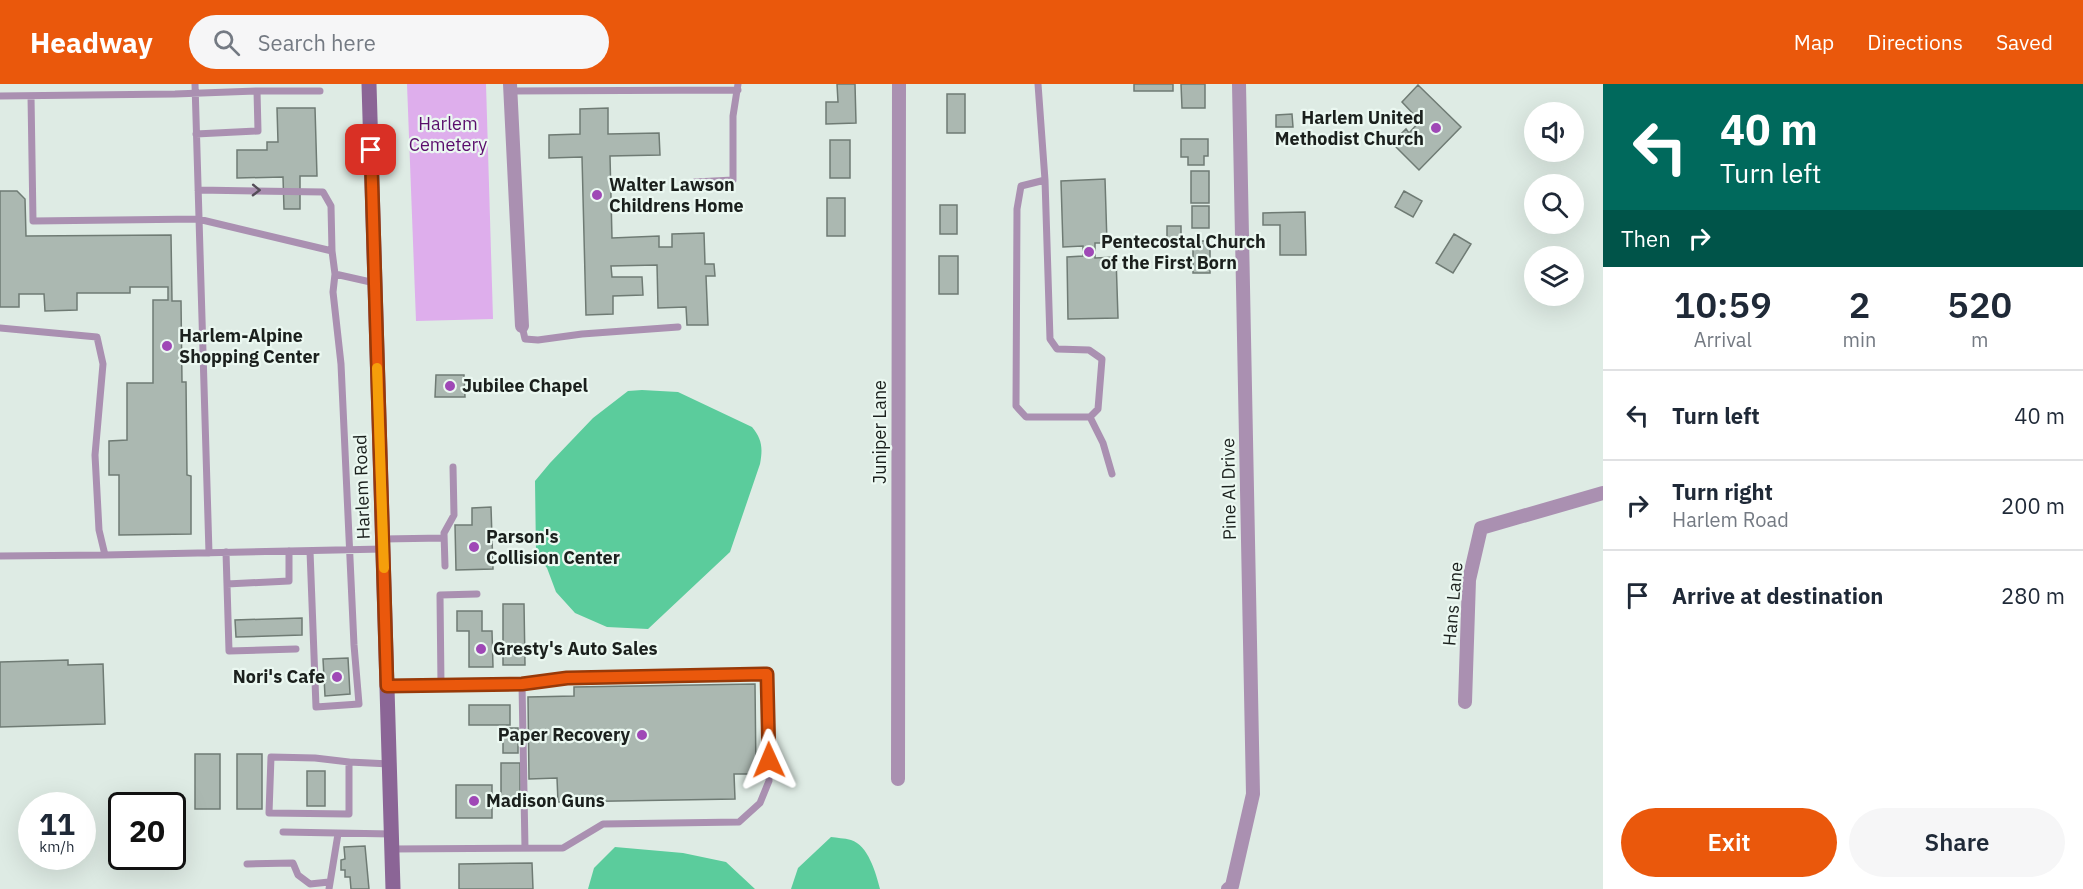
<!DOCTYPE html>
<html lang="en">
<head>
<meta charset="utf-8">
<style>
  :root { --surface:#fff; --page:#f6f6f7; --text:#1f2937; --muted:#747a83; --line:#e0e1e3; --accent:#ea580c }
  body { margin:0; font-family:"IBM Plex Sans",sans-serif; background:var(--page); color:var(--text); height:100vh; display:flex; flex-direction:column; font-size:22px; white-space:nowrap }
  * { box-sizing:border-box; margin:0 }
  p { font-size:20px; color:var(--muted) }
  .icon { flex:none; width:33px; height:33px; fill:none; stroke:currentColor; stroke-width:2; stroke-linecap:round; stroke-linejoin:round }
  .map { position:relative; flex:1; overflow:hidden }
  .drawer { display:flex; flex-direction:column; background:var(--surface); width:480px }
  .drawer>* { flex:none }
  .hud { background:#00695c; color:#fff; overflow:hidden }
  .buttons { position:absolute; left:1524px; top:18px; display:grid; gap:12px }
  .buttons a { display:grid; place-items:center; width:60px; height:60px; border-radius:50%; background:var(--surface); box-shadow:0 6px 24px #0002; font-size:30px }
  .speed { position:absolute; left:18px; top:708px; display:flex; gap:12px; font-size:30px; font-weight:700; text-align:center }
  .speed>* { display:grid; place-content:center; width:78px; height:78px; border-radius:50%; background:var(--surface); box-shadow:0 6px 24px #0002; line-height:1 }
  .speed small { font-size:15px; font-weight:400 }
  .speed .limit { border:3px solid #111; border-radius:9px; background:#fff; color:#111 }
  .pin { position:absolute; display:grid; place-items:center; width:51px; height:51px; color:#fff; margin:-26px; border-radius:12px; box-shadow:0 3px 9px #0006 }
  .me { position:absolute; width:66px; margin:-33px; rotate:359deg; stroke-linejoin:round; filter:drop-shadow(0 0 4px #0008) }
  .turn { display:flex; align-items:center; gap:21px; height:126px; padding:0 18px; font-size:27px }
  .turn .icon { width:78px; height:78px; stroke-width:2.5 }
  .turn b { display:block; font-size:42px; line-height:51px }
  .then { display:flex; align-items:center; height:57px; padding:0 18px; background:#0003; gap:12px; font-size:22px }
  .eta { display:flex; justify-content:space-evenly; align-items:center; height:102px; text-align:center }
  .eta b { font-size:36px; font-weight:600; line-height:42px }
  .action { display:flex; gap:12px; margin-top:auto; padding:12px 18px }
  .action a { flex:1; height:69px; border-radius:36px; background:var(--accent); color:#fff; font-size:24px; font-weight:600; line-height:69px; text-align:center }
  .action a+a { background:var(--page); color:var(--text) }
  ul { padding:0; list-style:none }
  li { display:flex; align-items:center; gap:18px; height:90px; padding:0 18px; border-top:2px solid var(--line) }
  li div { flex:1 }
  li b { display:block; font-size:22px }
  li em { font-style:normal }
  header { display:flex; align-items:center; gap:36px; box-sizing:border-box; height:84px; padding:0 30px; background:var(--accent); color:#fff }
  header strong { font-size:28px }
  nav { display:flex; gap:33px; margin-inline-start:auto; font-size:21px }
  .search { width:420px; height:54px; background:var(--page); display:flex; align-items:center; gap:15px; box-sizing:border-box; padding:0 21px; border-radius:33px; color:var(--muted); font-size:22px }
  main { display:flex; flex:1; min-height:0 }
  .map>svg:first-child { display:block }
  .green { fill:#deaeec }
  .water { fill:#5bcc9c }
  .building { fill:#abb8b1; stroke:#6f7b74; stroke-width:1.5 }
  .lines { fill:none; stroke-linecap:round; stroke-linejoin:round }
  .service { stroke:#aa90b1; stroke-width:7 }
  .minor { stroke:#aa90b1; stroke-width:14 }
  .secondary { stroke:#8b6596; stroke-width:15 }
  .oneway { stroke:#544d58 }
  .route-casing { stroke:#983908; stroke-width:15 }
  .route { stroke:#ea580c; stroke-width:10 }
  .slow { stroke:#f59e0b; stroke-width:10 }
  .poi-dot { fill:#9f48b6; stroke:#ebf8f1; stroke-width:2 }
  .labels { text-anchor:middle; stroke-width:4.5; stroke-linejoin:round; paint-order:stroke }
  .poi-label { font-size:18px; font-weight:bold; fill:#1b201d; stroke:#ebf8f1; text-anchor:start }
  .park-label { font-size:18px; fill:#5a0d6c; stroke:#ebf8f1 }
  .street-label { font-size:18px; fill:#1b201d; stroke:#ebf8f1 }
</style>
</head>
<body>
<header>
<strong>Headway</strong>
<div class="search"><svg class="icon" aria-label="search" viewBox="0 0 24 24"><circle cx="10" cy="10" r="6"/><path d="M15 15l6 6"/></svg>Search here</div>
<nav><a>Map</a><a>Directions</a><a>Saved</a></nav>
</header>
<main>
<div class="map">
<svg width="1603" height="805" viewBox="0 0 1603 805">
  <rect width="100%" height="100%" fill="#deebe4"/>
  <path class="green" d="M407,0H486L493,235L416,237Z"/>
  <path class="water" d="M642,306L678,308L752,343C762,355 763,364 760,380L730,468L648,545L607,543L575,529L556,508L547,484L536,470L535,397L550,379L593,334L628,307Z
    M831,753C837,754 844,754 851,756C868,761 876,789 880,805H791L798,784Z
    M615,763L683,769L726,778L755,805H588L594,784Z"/>
  <path class="building" d="M837,0H855L856,39L826,40V18H838Z
    M1134,0H1173V7H1134Z
    M1181,0H1205V24H1182Z
    M1418,1L1461,43L1419,86L1392,59L1406,45L1409,49L1420,37L1402,18Z
    M947,10H965V49H947Z
    M277,24H315L317,92H300V125H284L283,93L237,94V66H267V58H278Z
    M608,24V50L659,49L660,71L610,72L612,154L659,152V163H672V150L704,149L705,180H714L715,192H706L708,241H687L686,223L658,224L657,181L611,182L612,193H642L643,211L613,212V230L586,231L582,73L549,74V51L580,50V25Z
    M1292,30L1293,43H1276V31Z
    M1181,55H1208V72H1204V81H1188V73H1181Z
    M830,56H850V94H830Z
    M1191,87H1209V119H1191Z
    M1105,95L1107,159H1095V174L1116,173L1118,234L1068,235L1067,173L1083,172V162L1063,163L1061,97Z
    M0,107H17L25,115L26,152L171,151L172,217H181L182,298H186L187,391L191,392V450L119,451V391H109V357L127,356V299H153V216H168V203H130V209H77V226L45,227L44,210H19V223H0Z
    M1404,107L1422,117L1413,133L1395,123Z
    M827,114H845V152H827Z
    M940,121H957V150H940Z
    M1192,122H1209V144H1192Z
    M1305,128L1306,171H1280V141H1263V129Z
    M1167,142H1181V156H1167Z
    M1454,150L1471,160L1453,189L1436,179Z
    M1193,157H1210V189H1193Z
    M939,172H958V210H939Z
    M436,291H464L465,313H435Z
    M491,423L493,485L456,486L455,441H472V424Z
    M503,520H524L525,581H503Z
    M457,527H482V547H492L493,583H469V547H457Z
    M302,534V551L236,553L235,536Z
    M348,574L350,610L325,612L323,575Z
    M68,576V581L103,580L105,640L0,643V578Z
    M755,600L756,690H734L735,715L558,718L557,694L529,695L528,613L574,612V603Z
    M469,621H510V641H469Z
    M503,644H518V669H503Z
    M195,670H220V725H195Z
    M237,670H262V725H237Z
    M501,679H520V715H501Z
    M307,687H325V722H307Z
    M456,701H492V734H456Z
    M365,762L369,805H351L350,793H345V786H341V776L345,775L344,763Z
    M532,779L533,805H459V780Z"/>
  <g class="lines">
    <path class="service" d="M195,0L209,469
      M1038,0L1045,96L1021,102L1017,125L1016,322L1026,333H1090L1103,359L1112,390
      M257,7H320
      M510,7L738,6
      M0,12L175,10L257,7L258,47L196,50
      M31,12L33,137L198,135L332,167L335,190L333,208L341,280L354,561L359,620L316,623L310,467
      M1045,96L1050,255L1057,265L1089,266L1102,275L1098,325L1090,333
      M695,98L733,96V32L738,0
      M198,106L323,108L331,122L332,167
      M335,190L375,199
      M522,242L525,255L538,256L582,250L678,243
      M0,244L97,253L103,280L95,371L99,446L105,471L383,465
      M383,455L444,454
      M226,468L229,567L296,565
      M0,472L105,471
      M445,482L444,449L454,431L453,383
      M227,500L289,497V467
      M522,600L525,764
      M441,601L440,511L477,510
      M387,602L522,600L567,594L767,590L769,697L760,719L739,738L603,740L563,764L392,765
      M349,678L315,674L271,673L269,729L349,730V678L390,680
      M283,748L392,750
      M247,780L293,779L298,791L310,800L329,798
      M329,805L338,750"/>
    <path class="minor" d="M510,0L522,242
      M1465,618L1469,496L1481,444L1603,409
      M898,695L899,0
      M1228,805L1232,802L1253,710L1239,0"/>
    <path class="secondary" d="M369,0L393,805"/>
  </g>
  <defs><path id="oneway-chevron" d="M-2-3.5L2.5 0L-2 3.5" fill="none" stroke-width="1.6" stroke-linecap="round" stroke-linejoin="round" transform="scale(1.5)"/></defs>
  <use class="oneway" href="#oneway-chevron" transform="translate(256 106) rotate(1)"/>
  <g class="lines">
    <g class="route-casing">
      <path id="route" d="M371,66L387,602L522,600L567,594L767,590L769,676"/>
    </g>
    <use href="#route" class="route"/>
    <path class="slow" d="M377,284L384,484"/>
  </g>
  <g class="poi-dot">
    <circle cx="1436" cy="44" r="6"/>
    <circle cx="597" cy="111" r="6"/>
    <circle cx="1089" cy="168" r="6"/>
    <circle cx="167" cy="262" r="6"/>
    <circle cx="450" cy="302" r="6"/>
    <circle cx="474" cy="463" r="6"/>
    <circle cx="481" cy="565" r="6"/>
    <circle cx="337" cy="593" r="6"/>
    <circle cx="642" cy="651" r="6"/>
    <circle cx="474" cy="717" r="6"/>
  </g>
  <g class="labels">
    <g class="poi-label">
      <text x="1424" y="40" text-anchor="end">Harlem United<tspan x="1424" dy="21">Methodist Church</tspan></text>
      <text x="609" y="107">Walter Lawson<tspan x="609" dy="21">Childrens Home</tspan></text>
      <text x="1101" y="164">Pentecostal Church<tspan x="1101" dy="21">of the First Born</tspan></text>
      <text x="179" y="258">Harlem-Alpine<tspan x="179" dy="21">Shopping Center</tspan></text>
      <text x="462" y="308">Jubilee Chapel</text>
      <text x="486" y="459">Parson's<tspan x="486" dy="21">Collision Center</tspan></text>
      <text x="493" y="571">Gresty's Auto Sales</text>
      <text x="325" y="599" text-anchor="end">Nori's Cafe</text>
      <text x="630" y="657" text-anchor="end">Paper Recovery</text>
      <text x="486" y="723">Madison Guns</text>
    </g>
    <g class="park-label">
      <text x="448" y="46">Harlem<tspan x="448" dy="21">Cemetery</tspan></text>
    </g>
    <g class="street-label">
      <text transform="translate(880 348) rotate(-90)" y="6">Juniper Lane</text>
      <text transform="translate(362 403) rotate(-92)" y="6">Harlem Road</text>
      <text transform="translate(1229 405) rotate(-91)" y="6">Pine Al Drive</text>
      <text transform="translate(1453 520) rotate(-85)" y="6">Hans Lane</text>
    </g>
  </g>
</svg>
<div class="buttons">
<a><svg class="icon" aria-label="sound" viewBox="0 0 24 24"><path d="M4 9h4l5-4v14l-5-4H4zM17 9q2 3 0 6"/></svg></a>
<a><svg class="icon" aria-label="search" viewBox="0 0 24 24"><circle cx="10" cy="10" r="6"/><path d="M15 15l6 6"/></svg></a>
<a><svg class="icon" aria-label="layers" viewBox="0 0 24 24"><path d="M12 4l9 5-9 5-9-5zM3 14l9 5 9-5"/></svg></a>
</div>
<div class="speed"><div>11<small>km/h</small></div><div class="limit">20</div></div>
<div class="pin" style="left:371px;top:66px;background:#d93025"><svg class="icon" aria-label="arrive" viewBox="0 0 24 24"><path d="M6 21V4h12l-3 4 3 4H6"/></svg></div>
<svg class="me" style="left:769px;top:676px" viewBox="-20 -20 40 40"><path d="M0-17L14 15 0 8-14 15z" fill="#ea580c" stroke="#fff" stroke-width="4"/></svg>
</div>
<section class="drawer">
<div class="hud">
<div class="turn"><svg class="icon" aria-label="left" viewBox="0 0 24 24"><path d="M17 20v-9H6M10 6l-5 5 5 5"/></svg><div><b>40 m</b>Turn left</div></div>
<div class="then">Then<svg class="icon" aria-label="right" viewBox="0 0 24 24"><path d="M7 20v-9h11M14 6l5 5-5 5"/></svg></div>
</div>
<div class="eta">
<div><b>10:59</b><p>Arrival</p></div>
<div><b>2</b><p>min</p></div>
<div><b>520</b><p>m</p></div>
</div>
<ul>
<li><svg class="icon" aria-label="left" viewBox="0 0 24 24"><path d="M17 20v-9H6M10 6l-5 5 5 5"/></svg><div><b>Turn left</b></div><em>40 m</em></li>
<li><svg class="icon" aria-label="right" viewBox="0 0 24 24"><path d="M7 20v-9h11M14 6l5 5-5 5"/></svg><div><b>Turn right</b><p>Harlem Road</p></div><em>200 m</em></li>
<li><svg class="icon" aria-label="arrive" viewBox="0 0 24 24"><path d="M6 21V4h12l-3 4 3 4H6"/></svg><div><b>Arrive at destination</b></div><em>280 m</em></li>
</ul>
<div class="action"><a>Exit</a><a>Share</a></div>
</section>
</main>
</body>
</html>
